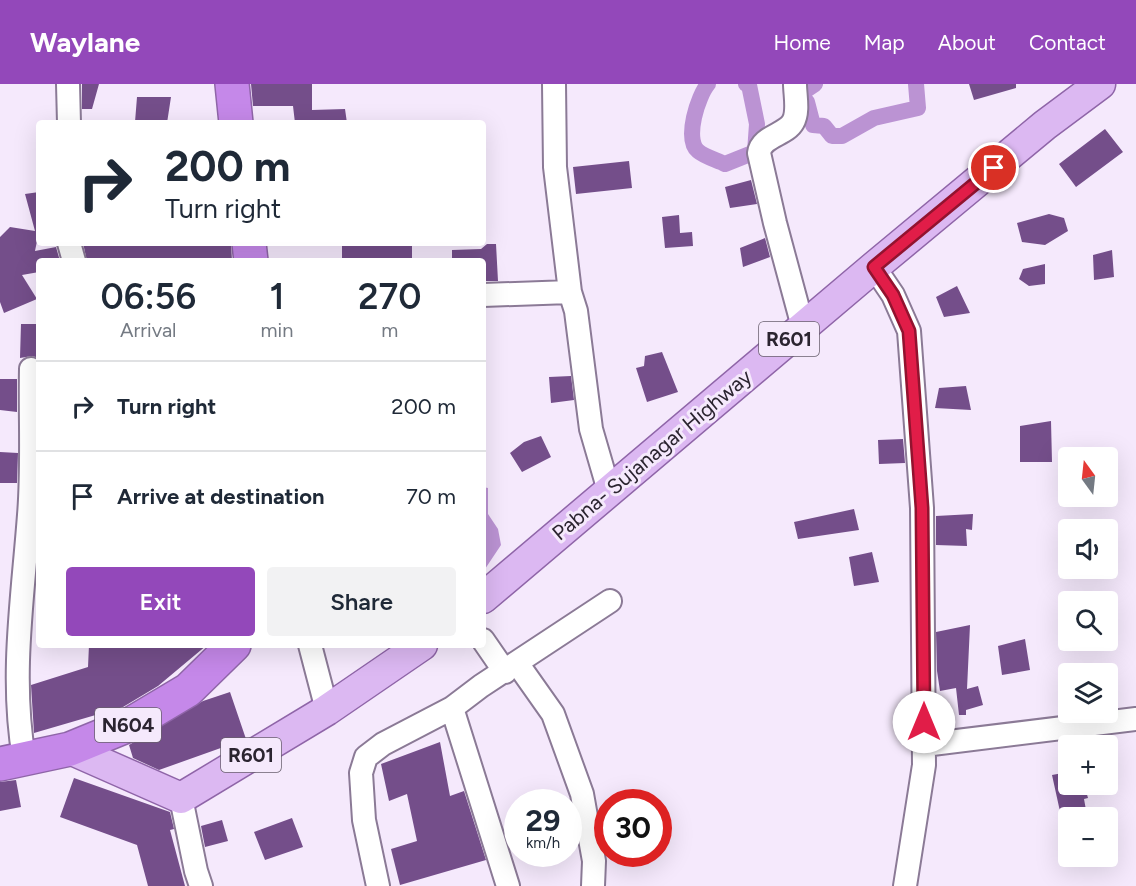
<!DOCTYPE html>
<html lang="en">
<head>
<meta charset="utf-8">
<style>
  :root { --surface:#fff; --page:#f2f2f3; --text:#1f2937; --muted:#747a83; --line:#e0e1e3; --accent:#9348ba }
  body { margin:0; font-family:Figtree,sans-serif; background:var(--page); color:var(--text); height:100vh; display:flex; flex-direction:column; font-size:22px; white-space:nowrap }
  * { box-sizing:border-box; margin:0 }
  p { font-size:20px; color:var(--muted) }
  .icon { flex:none; width:33px; height:33px; fill:none; stroke:currentColor; stroke-width:2; stroke-linecap:round; stroke-linejoin:round }
  .map { position:relative; flex:1; overflow:hidden }
  .panel { position:absolute; left:36px; top:174px; width:450px; height:390px; display:flex; flex-direction:column; background:var(--surface); border-radius:6px; box-shadow:0 6px 24px #0002 }
  .panel>* { flex:none }
  .banner { position:absolute; left:36px; top:36px; width:450px; height:126px; border-radius:6px; box-shadow:0 6px 24px #0002; background:#fff; color:var(--text); overflow:hidden }
  .needle { width:39px; rotate:345deg }
  .tools { position:absolute; left:1058px; top:363px; display:grid; gap:12px }
  .tools a { display:grid; place-items:center; width:60px; height:60px; border-radius:6px; background:var(--surface); box-shadow:0 6px 24px #0002; font-size:30px }
  .speed { position:absolute; left:504px; top:705px; display:flex; gap:12px; font-size:30px; font-weight:700; text-align:center }
  .speed>* { display:grid; place-content:center; width:78px; height:78px; border-radius:50%; background:var(--surface); box-shadow:0 6px 24px #0002; line-height:1 }
  .speed small { font-size:15px; font-weight:400 }
  .speed .limit { border:9px solid #d22; background:#fff; color:#111 }
  .pin { position:absolute; display:grid; place-items:center; width:51px; height:51px; color:#fff; margin:-26px; border:3px solid #fff; border-radius:50%; box-shadow:0 2px 6px #0007 }
  .me { position:absolute; width:66px; margin:-33px; rotate:0deg; stroke-linejoin:round; filter:drop-shadow(0 0 4px #0008) }
  .turn { display:flex; align-items:center; gap:21px; height:126px; padding:0 30px; font-size:27px }
  .turn .icon { width:78px; height:78px; stroke-width:2.5 }
  .turn b { display:block; font-size:42px; line-height:51px }
  .eta { display:flex; justify-content:space-evenly; align-items:center; height:102px; text-align:center }
  .eta b { font-size:36px; font-weight:600; line-height:42px }
  .cta { display:flex; gap:12px; margin-top:auto; padding:12px 30px }
  .cta a { flex:1; height:69px; border-radius:6px; background:var(--accent); color:#fff; font-size:24px; font-weight:600; line-height:69px; text-align:center }
  .cta a+a { background:var(--page); color:var(--text) }
  ul { padding:0; list-style:none }
  li { display:flex; align-items:center; gap:18px; height:90px; padding:0 30px; border-top:2px solid var(--line) }
  li div { flex:1 }
  li b { display:block; font-size:22px }
  li em { font-style:normal }
  header { display:flex; align-items:center; gap:36px; box-sizing:border-box; height:84px; padding:0 30px; background:var(--accent); color:#fff }
  header strong { font-size:28px }
  nav { display:flex; gap:33px; margin-inline-start:auto; font-size:21px }
  .map>svg:first-child { display:block }
  .water { fill:#bb93d3 }
  .lines { fill:none; stroke-linecap:round; stroke-linejoin:round }
  .canal { stroke:#bb93d3; stroke-width:16 }
  .building { fill:#744e8a }
  .minor-casing { stroke:#8b7a96; stroke-width:26 }
  .major-casing { stroke:#8f65a8; stroke-width:33 }
  .highway-casing { stroke:#8f65a8; stroke-width:36 }
  .minor { stroke:#fff; stroke-width:22 }
  .major { stroke:#dcb8f2; stroke-width:30 }
  .highway { stroke:#c588e9; stroke-width:33 }
  .route-casing { stroke:#92132f; stroke-width:15 }
  .route { stroke:#e11d48; stroke-width:10 }
  .labels { text-anchor:middle; stroke-width:6; stroke-linejoin:round; paint-order:stroke }
  .shield { fill:#f5e9fc; stroke:#685f6d; stroke-width:1.5 }
  .shield-label { font-size:20px; font-weight:bold; fill:#2b2430 }
  .street-label { font-size:21px; fill:#2b2430; stroke:#f5e9fc }
</style>
</head>
<body>
<header>
<strong>Waylane</strong>
<nav><a>Home</a><a>Map</a><a>About</a><a>Contact</a></nav>
</header>
<div class="map">
<svg width="1136" height="802" viewBox="0 0 1136 802">
  <rect width="100%" height="100%" fill="#f5e9fc"/>
  <path class="water" d="M483,403L488,404V430L498,445L501,461L483,488Z"/>
  <g class="lines">
    <path class="canal" d="M708,0C698,12 684,55 698,67C705,73 717,76 725,80L755,68L757,40L749,1L746,0
      M815,0L800,10L807,18L813,41L824,42L832,52H842L874,34L918,24L916,0"/>
  </g>
  <path class="building" d="M82,0H99L92,25H82Z
    M251,0H312V26L345,25L347,39H295L293,22H253Z
    M969,0H1016V4L974,16Z
    M137,13H171L167,39L135,38Z
    M1105,45L1123,68L1076,103L1059,80Z
    M629,77L632,104L576,110L573,83Z
    M751,96L757,120L730,124L725,103Z
    M39,108V147L35,167L56,163L60,177H39V188L22,191L37,215L4,229L0,218V153L10,143L35,147L25,110Z
    M1049,130L1064,134L1068,147L1045,161L1022,158L1017,139Z
    M679,131L680,149L692,148L693,162L665,164L662,133Z
    M765,154L770,173L743,183L740,164Z
    M83,159H231L232,177H87Z
    M342,159H412V177H342Z
    M487,160H496L498,197H483V177H452V166L481,165Z
    M1112,166L1114,193L1094,196L1093,171Z
    M1045,180V200L1029,202L1019,195L1023,185Z
    M957,202L970,229L944,233L936,213Z
    M21,240H39V274L32,272L20,274Z
    M662,268L678,308L647,318L636,284L644,282L645,272Z
    M571,292L574,316L551,319L549,293Z
    M0,295H17V328L0,326Z
    M966,302L971,326L935,324L939,304Z
    M1051,337L1052,378H1020V342Z
    M541,352L551,373L522,388L510,369L524,358Z
    M903,355L905,379L879,380L878,356Z
    M0,368L18,369L17,399H0Z
    M854,425L859,446L798,455L794,438Z
    M973,430L972,446L966,445L967,462L936,461V432Z
    M872,468L879,498L854,502L849,473Z
    M970,541L967,605L978,602L983,621L966,626V631H959L956,604L940,607L937,587L936,548Z
    M1025,555L1030,586L1002,591L998,562Z
    M89,561L127,562L207,561L158,602L123,623L34,649L31,601L88,583Z
    M230,608L246,655L159,686L133,674L129,661L203,617Z
    M440,658L450,712L464,707L486,776L400,801L391,765L417,757L407,710L389,717L381,680Z
    M1068,688V700H1084L1088,714L1084,715L1086,726L1061,732L1052,691Z
    M74,694L170,728L174,745L170,746L185,802H148L137,761L60,733Z
    M16,696L21,723L0,727V698Z
    M292,734L303,763L265,776L254,748Z
    M222,736L228,757L205,763L201,742Z"/>
  <g class="lines">
    <g class="minor-casing">
      <path id="minor" d="M68,0L69,39
        M795,0C795,11 799,28 793,38C786,51 761,52 759,69L775,139L803,243
        M69,159L74,177
        M874,183L893,211L909,247L922,424L924,681L905,802
        M570,208L576,227L591,345L609,407
        M483,211L570,208L555,83L554,0
        M483,556L505,588
        M310,561L327,626
        M517,579L553,630L582,710L594,777L593,802
        M452,624L508,802
        M924,661L1136,635
        M24,674C10,593 23,512 29,431C33,383 30,334 31,285
        M181,714L196,787L201,802
        M378,802L364,736L361,689L366,673L383,660L452,624L481,602L610,517"/>
    </g>
    <g class="major-casing">
      <path id="major" d="M483,514L874,183L1045,41L1100,0
        M70,665L181,714L327,626L422,561"/>
    </g>
    <g class="highway-casing">
      <path id="highway" d="M232,0L236,39
        M249,159L251,177
        M0,680L70,665L131,640L188,606L234,561"/>
    </g>
    <use href="#minor" class="minor"/>
    <use href="#major" class="major"/>
    <use href="#highway" class="highway"/>
  </g>
  <g class="lines">
    <g class="route-casing">
      <path id="route" d="M924,638L922,424L909,247L893,211L874,183L994,84"/>
    </g>
    <use href="#route" class="route"/>
  </g>
  <g class="labels">
    <g class="shield">
      <rect x="759" y="238" width="60" height="34" rx="4.5"/>
      <rect x="95" y="624" width="66" height="34" rx="4.5"/>
      <rect x="221" y="654" width="60" height="34" rx="4.5"/>
    </g>
    <g class="shield-label">
      <text x="789" y="262">R601</text>
      <text x="128" y="648">N604</text>
      <text x="251" y="678">R601</text>
    </g>
    <g class="street-label">
      <text transform="translate(652 371) rotate(-40)" y="7">Pabna- Sujanagar Highway</text>
    </g>
  </g>
</svg>
<div class="tools">
<a><svg class="needle" viewBox="-14 -14 28 28"><path d="M0-13l5 13h-10z" fill="#e53935"/><path d="M0 13l5-13h-10z" fill="#747a83"/></svg></a>
<a><svg class="icon" aria-label="sound" viewBox="0 0 24 24"><path d="M4 9h4l5-4v14l-5-4H4zM17 9q2 3 0 6"/></svg></a>
<a><svg class="icon" aria-label="search" viewBox="0 0 24 24"><circle cx="10" cy="10" r="6"/><path d="M15 15l6 6"/></svg></a>
<a><svg class="icon" aria-label="layers" viewBox="0 0 24 24"><path d="M12 4l9 5-9 5-9-5zM3 14l9 5 9-5"/></svg></a>
<a>+</a>
<a>−</a>
</div>
<div class="speed"><div>29<small>km/h</small></div><div class="limit">30</div></div>
<div class="pin" style="left:994px;top:84px;background:#d93025"><svg class="icon" aria-label="arrive" viewBox="0 0 24 24"><path d="M6 21V4h12l-3 4 3 4H6"/></svg></div>
<svg class="me" style="left:924px;top:638px" viewBox="-20 -20 40 40"><circle r="19" fill="#fff"/><path d="M0-13L10 11 0 6-10 11z" fill="#e11d48"/></svg>
<div class="banner">
<div class="turn"><svg class="icon" aria-label="right" viewBox="0 0 24 24"><path d="M7 20v-9h11M14 6l5 5-5 5"/></svg><div><b>200 m</b>Turn right</div></div>
</div>
<section class="panel">
<div class="eta">
<div><b>06:56</b><p>Arrival</p></div>
<div><b>1</b><p>min</p></div>
<div><b>270</b><p>m</p></div>
</div>
<ul>
<li><svg class="icon" aria-label="right" viewBox="0 0 24 24"><path d="M7 20v-9h11M14 6l5 5-5 5"/></svg><div><b>Turn right</b></div><em>200 m</em></li>
<li><svg class="icon" aria-label="arrive" viewBox="0 0 24 24"><path d="M6 21V4h12l-3 4 3 4H6"/></svg><div><b>Arrive at destination</b></div><em>70 m</em></li>
</ul>
<div class="cta"><a>Exit</a><a>Share</a></div>
</section>
</div>
</body>
</html>
